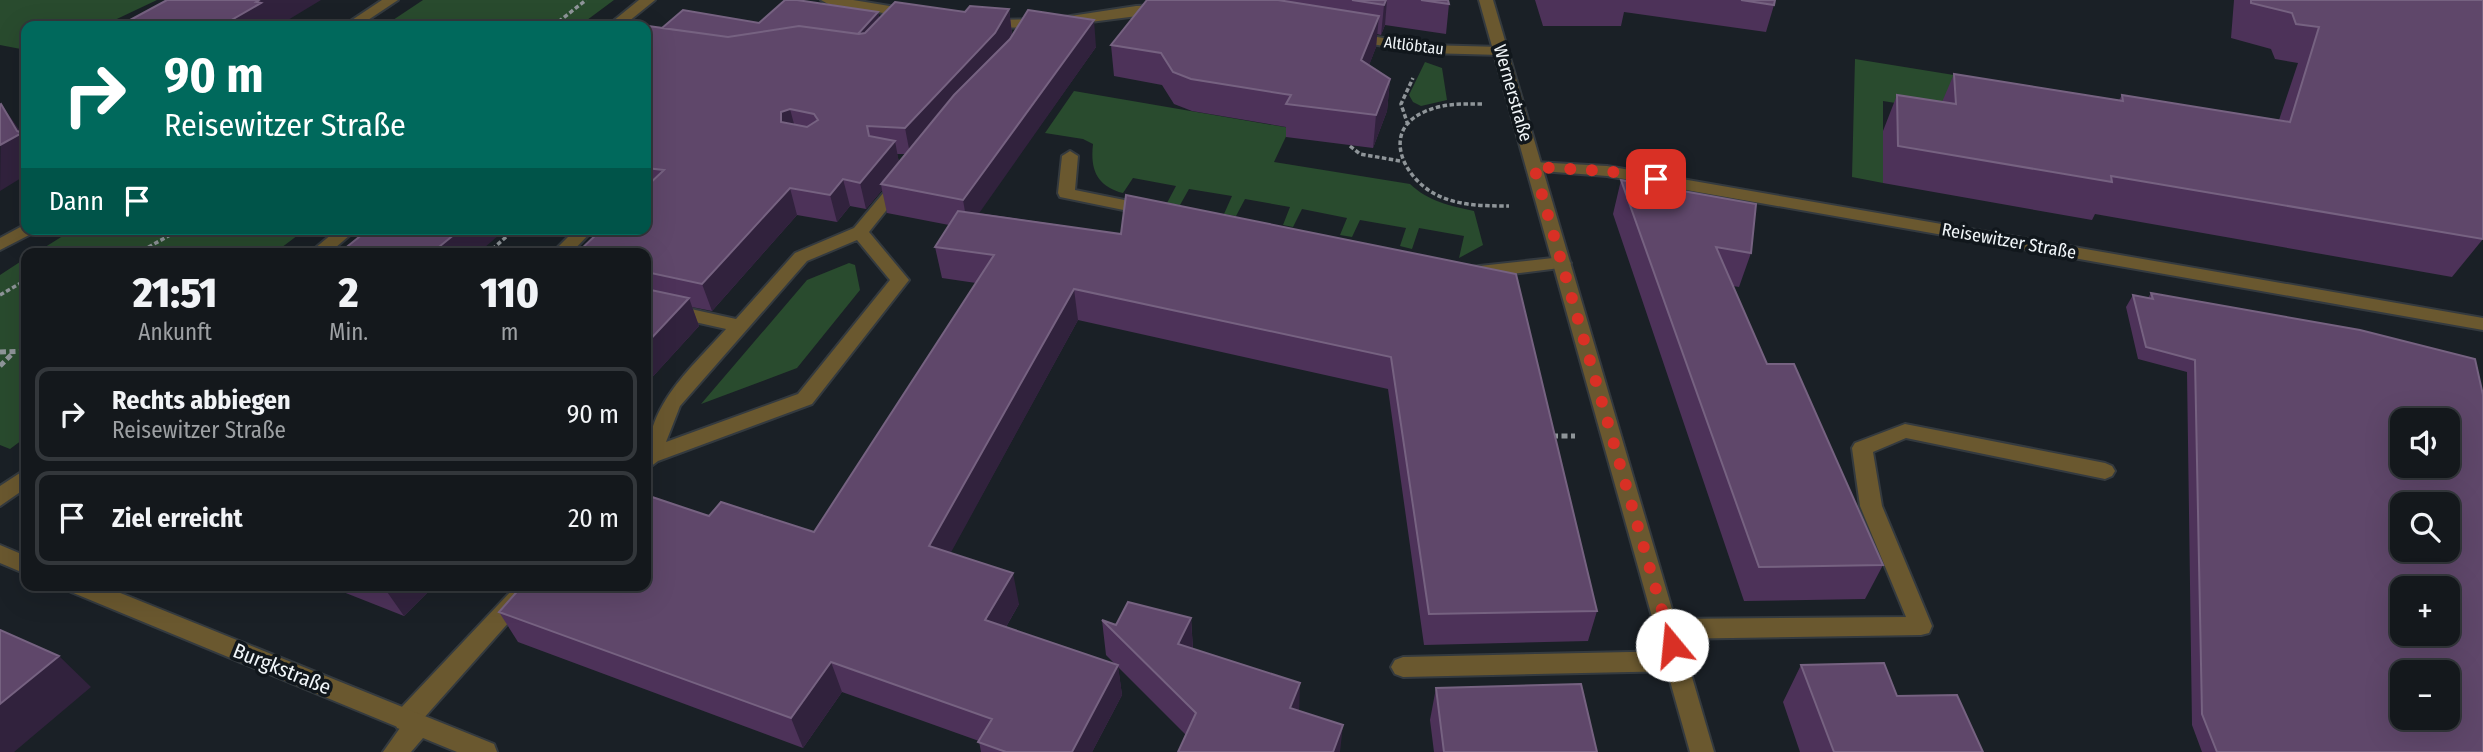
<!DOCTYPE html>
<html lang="de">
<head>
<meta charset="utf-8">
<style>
  :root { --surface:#14181c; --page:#212529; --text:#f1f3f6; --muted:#9da0a3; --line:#33373b }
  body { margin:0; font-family:"Fira Sans Condensed",sans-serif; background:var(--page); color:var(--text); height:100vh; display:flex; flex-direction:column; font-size:26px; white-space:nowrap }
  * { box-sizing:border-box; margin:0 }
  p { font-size:23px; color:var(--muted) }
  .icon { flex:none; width:38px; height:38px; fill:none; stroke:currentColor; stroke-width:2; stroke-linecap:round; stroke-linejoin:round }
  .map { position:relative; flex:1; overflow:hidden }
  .details { position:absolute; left:21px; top:248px; width:630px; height:343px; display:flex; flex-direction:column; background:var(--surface); border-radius:14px; box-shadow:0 7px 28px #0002,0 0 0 2px var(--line) }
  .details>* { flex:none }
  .hud { position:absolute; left:21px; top:21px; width:630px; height:214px; border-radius:14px; box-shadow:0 7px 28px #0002,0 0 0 2px var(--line); background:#00695c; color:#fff; overflow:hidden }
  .buttons { position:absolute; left:2390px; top:408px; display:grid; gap:14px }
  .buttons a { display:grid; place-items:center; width:70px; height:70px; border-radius:14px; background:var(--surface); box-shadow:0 7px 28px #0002,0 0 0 2px var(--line); font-size:35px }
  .pin { position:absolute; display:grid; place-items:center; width:60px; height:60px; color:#fff; margin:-30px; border-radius:14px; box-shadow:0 4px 10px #0006 }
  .me { position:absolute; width:77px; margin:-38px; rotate:343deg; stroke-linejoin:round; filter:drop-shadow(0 0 5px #0008) }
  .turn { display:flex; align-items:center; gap:24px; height:147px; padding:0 28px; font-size:32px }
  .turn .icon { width:91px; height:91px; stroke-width:2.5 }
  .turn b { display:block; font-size:49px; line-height:60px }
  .then { display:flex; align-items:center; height:66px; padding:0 28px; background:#0003; gap:14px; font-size:26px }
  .eta { display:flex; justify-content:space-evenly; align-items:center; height:119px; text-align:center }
  .eta b { font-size:42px; font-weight:800; line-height:49px }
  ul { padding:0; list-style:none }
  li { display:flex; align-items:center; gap:21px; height:94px; margin:0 14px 10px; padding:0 14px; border:4px solid var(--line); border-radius:14px }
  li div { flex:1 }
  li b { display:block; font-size:26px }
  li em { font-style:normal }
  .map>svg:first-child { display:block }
  .green { fill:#294b2e }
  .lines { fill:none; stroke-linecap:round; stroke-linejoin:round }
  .service-casing { stroke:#343a3f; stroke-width:4 }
  .minor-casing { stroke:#343a3f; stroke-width:4 }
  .tertiary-casing { stroke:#343a3f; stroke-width:4 }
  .path-far1 { stroke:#8f9599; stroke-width:3.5; stroke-dasharray:4.5 2.5; stroke-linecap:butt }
  .path { stroke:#8f9599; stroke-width:5; stroke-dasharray:6 3.5; stroke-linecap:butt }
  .service { fill:#6a582f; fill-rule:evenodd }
  .minor { fill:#6a582f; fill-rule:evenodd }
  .tertiary { fill:#6a582f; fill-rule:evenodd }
  .wall { fill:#4d3259; fill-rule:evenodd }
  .shaded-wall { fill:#31223d }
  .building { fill:#5f476a; stroke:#766281; stroke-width:2; fill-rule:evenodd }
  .route { stroke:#d93025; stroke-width:12; stroke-dasharray:0 21.6 }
  .labels { text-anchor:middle; stroke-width:7; stroke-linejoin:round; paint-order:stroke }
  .far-street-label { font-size:16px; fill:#f1f6f9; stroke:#11171c }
  .street-label { font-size:18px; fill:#f1f6f9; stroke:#11171c }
  .near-street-label { font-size:21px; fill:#f1f6f9; stroke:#11171c }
</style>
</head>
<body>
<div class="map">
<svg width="2483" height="752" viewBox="0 0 2483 752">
  <rect width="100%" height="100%" fill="#1a2026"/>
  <path class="green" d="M0,0H157L102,26H26V50L0,45Z
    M423,0H614L579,26H384Z
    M1855,59L2101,99L2104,137L1883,101V183L1852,177Z
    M1425,62L1442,68L1447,100L1421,106L1413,102L1409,95Z
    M1074,91L1290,128L1274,162L1410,184C1428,201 1450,206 1474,211L1483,245L1459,258L1464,236L1419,228L1412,249L1400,246L1406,228L1360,220L1352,237L1340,235L1347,218L1302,209L1293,227L1283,225L1290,207L1245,199L1236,216L1224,214L1232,196L1189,189L1180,205L1167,203L1176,186L1133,178L1123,193C1097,186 1090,170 1093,144L1083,139L1045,133Z
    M74,229H306L273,254H34Z
    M26,258V437L10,449L0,445V275Z
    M849,263L855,265L860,290L797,368L701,404L807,280Z"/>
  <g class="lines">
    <g class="service-casing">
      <path id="service" d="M1070,151L1078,156L1075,190L1154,206L1156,210L1154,214L1148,215L1060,197L1058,193L1062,156Z
        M901,177L909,182L869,232L909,280L812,404L658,461L646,470C646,405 686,374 726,329L646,311V299L736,319L795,253L854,228L895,179ZM857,240L890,280L798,394L666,442L680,406L807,261Z
        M576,229H594L570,254H551Z
        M1562,257L1571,263L1568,267L1470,279L1461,273L1470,267Z
        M1905,424L2105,463L2112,466L2115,471L2112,476L2105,479L1906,438L1873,452L1882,506L1932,626L1929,633L1921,635L1668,639L1660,636L1657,629L1660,622L1668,619L1906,617L1860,506L1852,448L1855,443Z
        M516,586H541L415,728L406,731L397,728L394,720L397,712Z
        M1677,651L1685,654L1689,661L1685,668L1677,671L1403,677L1395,674L1391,667L1395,660L1403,657Z"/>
    </g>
    <g class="minor-casing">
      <path id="minor" d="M382,0H398L359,26H343Z
        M639,0H655L623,26H607Z
        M821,0H853L914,10L921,14L914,18L828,4Z
        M1164,5L1171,9L1169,12L1051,27L985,28L978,24L985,20L1051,19L1136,6Z
        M1352,33L1427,45L1501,47L1508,51L1501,55L1427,53L1347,40V34Z
        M1534,162L1607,166L2483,318V330L1607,176L1528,170L1526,167Z
        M26,224V229H35L33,233L0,250V238Z
        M338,229H357L328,254H308Z
        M26,469V488L0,506V486Z
        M0,545L26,556V574L0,563Z
        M68,586H103L494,744L497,752H457L423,738L411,752H383L400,728L71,592Z"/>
    </g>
    <g class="tertiary-casing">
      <path id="tertiary" d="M1479,0H1493L1714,752H1690Z"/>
    </g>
    <path class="path-far1" d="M553,26L586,0
      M1482,104C1462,104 1443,103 1424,112C1381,131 1403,177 1435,194C1457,206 1485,206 1509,206
      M1408,125L1401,104L1413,78
      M1350,146L1360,154L1400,161
      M136,254L181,229
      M487,254L515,229
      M0,295L26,280"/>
    <path class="path" d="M0,352L26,351
      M0,366L13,353
      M1552,436H1575"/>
    <use href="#service" class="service"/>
    <use href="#minor" class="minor"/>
    <use href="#tertiary" class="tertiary"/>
  </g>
  <path class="wall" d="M1147,0H1448L1449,4L1446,34L1385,25L1381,35L1377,34L1376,47L1369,65L1390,79L1387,111L1373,148L1286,137V127L1192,111L1174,104L1162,85L1114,76L1111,45Z
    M1535,0H1775L1774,5L1766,32L1624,12L1621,26H1543Z
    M2234,0H2483V239L2452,277L2095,214L2092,220L1883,183V131L1897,95L1942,102L1954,74L2119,100L2122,95L2279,120L2298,63L2275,59L2271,49L2231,38Z
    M1009,9L1012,34L1096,47L978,213L1121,234L1516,274L1597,611L1588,641L1424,645L1388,389L1078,320L950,553L1019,604L1006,627L1115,664L1106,655L1102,620L1116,625L1191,618L1193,649L1300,683L1186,735L1118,667L1122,695L1092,752H981L979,741L842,692L803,748L518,642L499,612L709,516L814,532L976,283L942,278L935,247L949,225L887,213L882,190L866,209L850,206L837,222L797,215L712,311L692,307L699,326L646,384V26L662,28L759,23L878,12L879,18ZM897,154H906L899,162Z
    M1621,180L1751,253L1739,287L1733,286L1767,364L1883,565L1865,599L1744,601L1613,214Z
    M2151,293L2483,752H2202L2192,725L2187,372L2138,359L2126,307L2133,295L2148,298Z
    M328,586H434L404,616Z
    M1801,665L1897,696L1983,752H1800L1783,702Z
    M1436,688L1597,752H1434L1430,720Z"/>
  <path class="shaded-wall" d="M259,0H321L278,26H221Z
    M1386,0H1387L1385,25L1381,35L1384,5Z
    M1009,9L1012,34L999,58L910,154L905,128Z
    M878,12L880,23L860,45L858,34Z
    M1379,16L1376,47L1359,92L1361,60Z
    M1094,20L1096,47L968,229L963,200Z
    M1390,79L1387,111L1373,148L1376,115Z
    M1,104L26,139V175L0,191Z
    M790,109L797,135L781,122V112Z
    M895,141L900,168L881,184L882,190L866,209L860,183Z
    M843,179L850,206L837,222L830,195Z
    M790,188L797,215L712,311L702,284Z
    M461,229H506L477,254H436L434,251Z
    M1074,289L1078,320L937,578L929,546Z
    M689,298L699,326L646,384V344Z
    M1013,573L1019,604L992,651L985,620Z
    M388,586H434L404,616L385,589Z
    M1191,618L1193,652L1178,644Z
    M59,656L91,687L14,752H0V704Z
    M831,662L842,692L803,748L791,718Z
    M1118,665L1122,695L1092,752H1072Z
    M1300,683L1299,717L1290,708Z
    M1343,725L1340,752H1333Z"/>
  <path class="building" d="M167,0H259L256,2L261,3L221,26H119Z
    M785,0H797L878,12L858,34L799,26L728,37L662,28L683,10L759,23Z
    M1147,0H1278L1379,16L1361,60L1390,79L1376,115L1286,104L1291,95L1191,79L1173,72L1161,53L1111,45Z
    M1352,0H1386L1384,5Z
    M1421,0H1448L1449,4Z
    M1741,0H1775L1774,5Z
    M2251,0H2483V239L2111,176L2112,182L1898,146L1897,95L1956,104L1954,74L2123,101L2122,95L2290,122L2319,27L2296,24L2292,13L2251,3Z
    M895,2L965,12L970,6L1009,9L995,33L905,128L867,126L869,136L895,141L860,183L843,179L830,195L790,188L702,284L646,272V254H576L602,229H646V187L664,170L646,168V26H631L634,24L728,37L799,26L859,34L865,33ZM790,109L814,114L818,120L807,127L781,122V112Z
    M1028,10L1094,20L963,200L881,184L954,95L1010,39Z
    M1,104L17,131L22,133L0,145V105Z
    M1621,180L1756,204L1751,253L1716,247L1767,364H1794L1883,565L1759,567Z
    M1126,195L1516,274L1597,611L1429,614L1391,357L1074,289L929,546L1013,573L985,620L1118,665L1072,752H1006L978,742L992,719L831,662L791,718L499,612L522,586H646V495L709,516L721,502L814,532L994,255L935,247L958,211L1121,234Z
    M369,229H461L434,251L446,254H338Z
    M646,289L689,298L646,344Z
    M2151,293L2360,330L2475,359L2483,395V752H2217L2202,714L2195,360L2146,347L2133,295L2153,299ZM2403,420H2448V466H2403ZM2403,504H2448V550H2403ZM2403,588H2448V634H2403ZM2403,672H2448V718H2403Z
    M1128,602L1191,618L1178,644L1300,683L1290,708L1343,725L1333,752H1178L1196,713L1102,620L1116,625Z
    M0,630L59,656L0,704Z
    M1884,663L1897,696L1957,695L1983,752H1834L1801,665Z
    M1581,684L1597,752H1444L1436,688Z"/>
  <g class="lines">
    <path class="route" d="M1656,179L1607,171L1534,167L1672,645"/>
  </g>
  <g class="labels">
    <g class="far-street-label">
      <text transform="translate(1414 45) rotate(7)" y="6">Altlöbtau</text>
    </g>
    <g class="street-label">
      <text transform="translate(1513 93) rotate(74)" y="6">Wernerstraße</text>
      <text transform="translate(2009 241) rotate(10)" y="6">Reisewitzer Straße</text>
    </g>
    <g class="near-street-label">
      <text transform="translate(282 669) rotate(22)" y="7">Burgkstraße</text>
    </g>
  </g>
</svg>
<div class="buttons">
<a><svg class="icon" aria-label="sound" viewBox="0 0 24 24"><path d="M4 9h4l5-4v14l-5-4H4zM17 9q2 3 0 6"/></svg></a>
<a><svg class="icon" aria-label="search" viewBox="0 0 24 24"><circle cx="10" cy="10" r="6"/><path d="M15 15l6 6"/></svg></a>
<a>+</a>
<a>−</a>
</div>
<div class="pin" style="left:1656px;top:179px;background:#d93025"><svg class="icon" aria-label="arrive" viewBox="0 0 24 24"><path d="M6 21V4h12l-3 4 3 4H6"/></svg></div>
<svg class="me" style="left:1672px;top:645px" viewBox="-20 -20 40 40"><circle r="19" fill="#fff"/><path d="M0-13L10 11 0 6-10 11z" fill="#d93025"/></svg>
<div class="hud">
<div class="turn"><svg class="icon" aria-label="right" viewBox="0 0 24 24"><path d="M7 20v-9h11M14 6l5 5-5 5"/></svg><div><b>90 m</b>Reisewitzer Straße</div></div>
<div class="then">Dann<svg class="icon" aria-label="arrive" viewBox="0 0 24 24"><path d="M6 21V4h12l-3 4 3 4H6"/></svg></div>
</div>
<section class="details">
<div class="eta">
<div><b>21:51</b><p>Ankunft</p></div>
<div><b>2</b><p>Min.</p></div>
<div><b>110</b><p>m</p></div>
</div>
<ul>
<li><svg class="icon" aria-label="right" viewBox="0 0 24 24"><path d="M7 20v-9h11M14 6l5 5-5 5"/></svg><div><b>Rechts abbiegen</b><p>Reisewitzer Straße</p></div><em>90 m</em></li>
<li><svg class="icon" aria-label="arrive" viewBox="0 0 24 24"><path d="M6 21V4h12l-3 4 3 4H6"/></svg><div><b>Ziel erreicht</b></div><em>20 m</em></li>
</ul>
</section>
</div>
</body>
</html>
